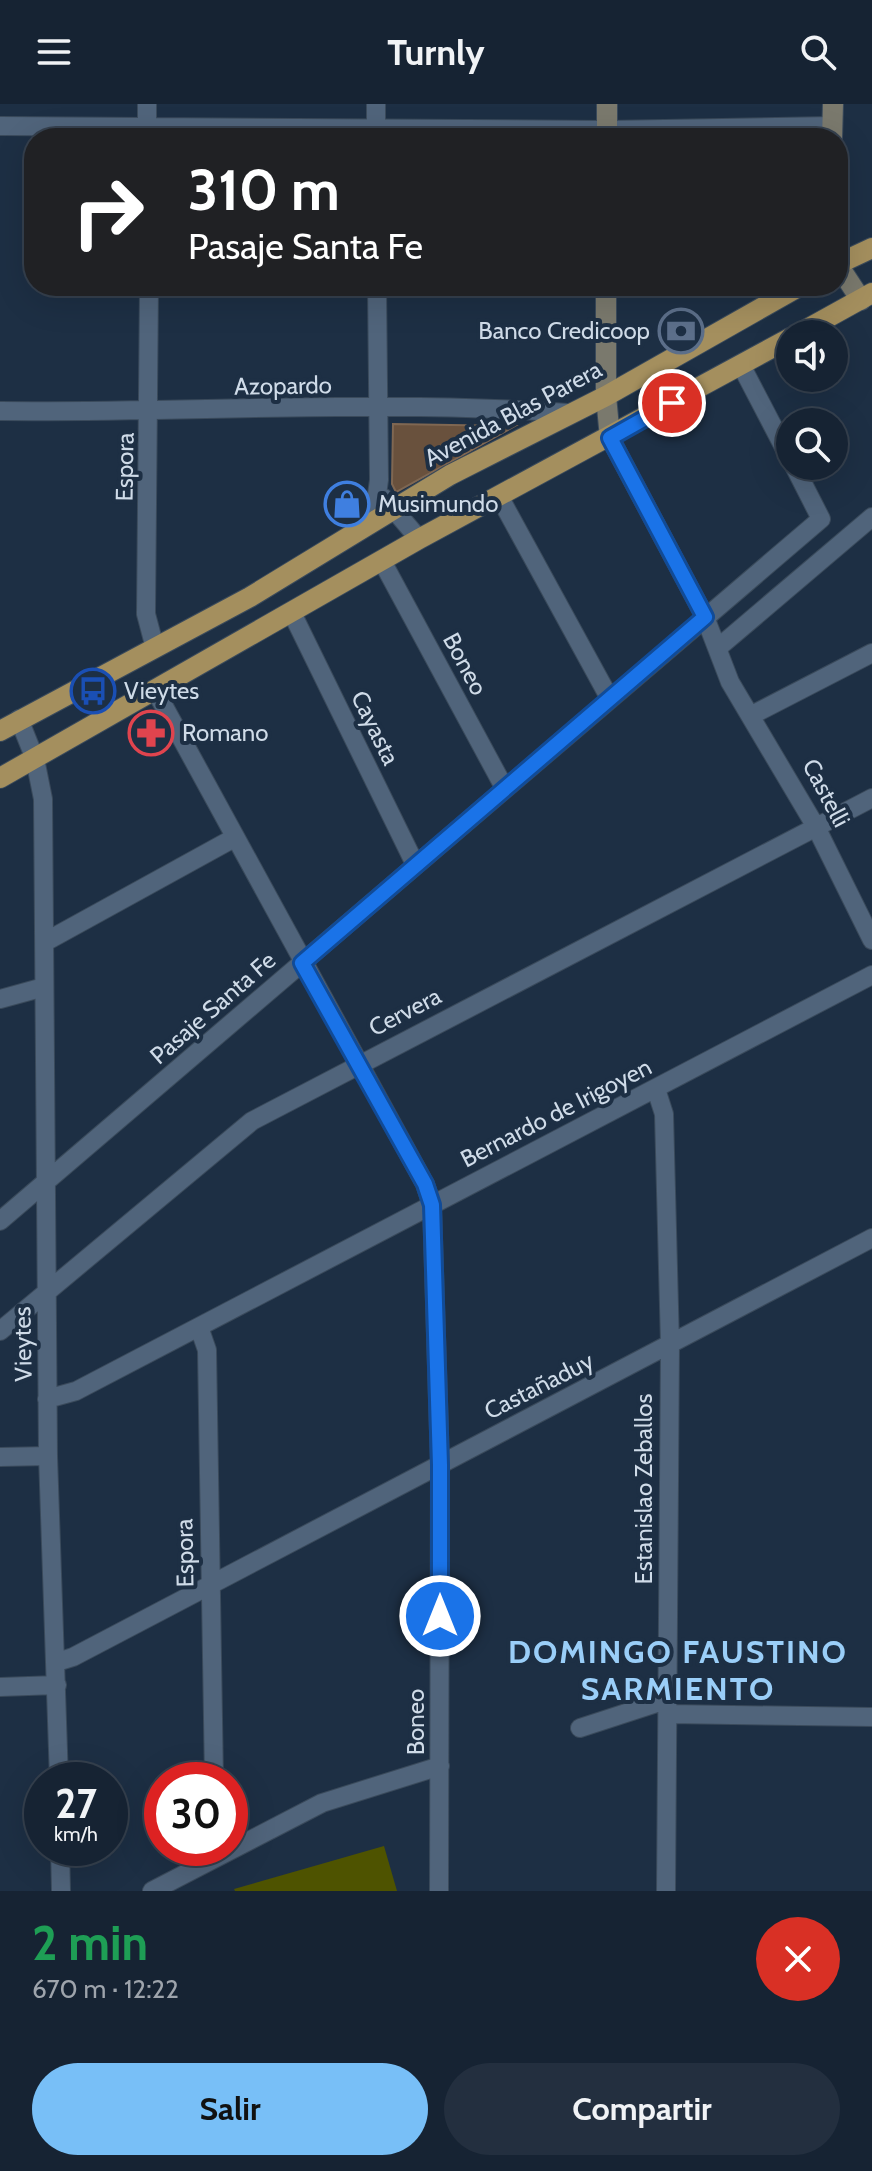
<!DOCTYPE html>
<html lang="es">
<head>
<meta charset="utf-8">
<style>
  :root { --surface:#162333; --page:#232f3f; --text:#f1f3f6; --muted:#9ea4ac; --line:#35404e; --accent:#78bff7 }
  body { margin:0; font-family:Cabin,sans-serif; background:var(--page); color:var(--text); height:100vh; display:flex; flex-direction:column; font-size:30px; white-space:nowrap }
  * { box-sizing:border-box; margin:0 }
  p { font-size:26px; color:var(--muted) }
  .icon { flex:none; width:44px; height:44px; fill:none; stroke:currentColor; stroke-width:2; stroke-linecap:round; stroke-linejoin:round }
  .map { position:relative; height:1787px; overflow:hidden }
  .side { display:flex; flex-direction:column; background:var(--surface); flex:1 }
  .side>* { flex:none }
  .top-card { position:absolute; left:24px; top:24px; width:824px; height:168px; border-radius:32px; box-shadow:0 8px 32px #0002,0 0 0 2px var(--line); background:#202124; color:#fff; overflow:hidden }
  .tools { position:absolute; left:776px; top:216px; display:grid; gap:16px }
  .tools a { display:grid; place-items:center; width:72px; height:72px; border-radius:50%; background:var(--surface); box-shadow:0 8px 32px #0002,0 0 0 2px var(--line); font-size:40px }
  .speed { position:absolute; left:24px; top:1658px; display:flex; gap:16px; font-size:40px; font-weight:700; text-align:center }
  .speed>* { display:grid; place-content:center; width:104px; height:104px; border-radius:50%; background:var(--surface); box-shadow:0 8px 32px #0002,0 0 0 2px var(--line); line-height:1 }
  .speed small { font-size:20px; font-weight:400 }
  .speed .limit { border:12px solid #d22; background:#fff; color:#111 }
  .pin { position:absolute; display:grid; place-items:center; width:68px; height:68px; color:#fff; margin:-34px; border:4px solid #fff; border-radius:50%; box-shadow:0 2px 8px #0007 }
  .me { position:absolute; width:88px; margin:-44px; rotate:0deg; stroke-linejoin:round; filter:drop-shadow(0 0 6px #0008) }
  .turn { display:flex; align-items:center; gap:28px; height:168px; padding:0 32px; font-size:36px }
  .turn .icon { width:104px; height:104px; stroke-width:2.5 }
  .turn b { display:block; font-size:56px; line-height:68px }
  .round { display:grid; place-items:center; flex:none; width:84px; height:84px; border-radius:42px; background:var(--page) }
  .head { display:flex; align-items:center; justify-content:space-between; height:136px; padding:0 32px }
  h1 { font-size:48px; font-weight:700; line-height:60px; color:#1e9e55 }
  .button { display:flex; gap:16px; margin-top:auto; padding:16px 32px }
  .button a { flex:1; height:92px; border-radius:48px; background:var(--accent); color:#111; font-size:32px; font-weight:700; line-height:92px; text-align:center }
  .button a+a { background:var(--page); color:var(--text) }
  header { display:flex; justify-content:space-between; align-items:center; height:104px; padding:0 32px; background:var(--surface); font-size:36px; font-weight:700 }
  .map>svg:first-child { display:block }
  .green { fill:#4e5300 }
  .building { fill:#69513d; stroke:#7f6752; stroke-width:2 }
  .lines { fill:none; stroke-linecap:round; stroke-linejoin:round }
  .street-casing { stroke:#3a4a5b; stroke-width:20 }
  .secondary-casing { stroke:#3a4a5b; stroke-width:22 }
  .primary-casing { stroke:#3a4a5b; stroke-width:22 }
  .street { stroke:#50647b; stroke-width:18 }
  .secondary { stroke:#7a796d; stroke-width:20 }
  .primary { stroke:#a48f5e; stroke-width:20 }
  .route-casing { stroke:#114b97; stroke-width:20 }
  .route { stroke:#1a73e8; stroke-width:14 }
  .labels { text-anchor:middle; stroke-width:8; stroke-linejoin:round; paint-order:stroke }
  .poi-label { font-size:24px; fill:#cfdbe8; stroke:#1d2f44; text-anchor:start }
  .street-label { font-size:24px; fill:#cfdbe8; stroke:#1d2f44 }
  .district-label { font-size:32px; font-weight:bold; letter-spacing:2px; fill:#9acef8; stroke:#1d2f44 }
</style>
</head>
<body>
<header><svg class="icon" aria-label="menu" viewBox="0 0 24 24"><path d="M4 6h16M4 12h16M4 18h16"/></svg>Turnly<svg class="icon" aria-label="search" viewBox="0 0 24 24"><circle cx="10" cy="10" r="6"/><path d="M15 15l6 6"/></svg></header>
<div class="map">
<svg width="872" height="1787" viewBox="0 0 872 1787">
  <rect width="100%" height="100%" fill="#1d2f44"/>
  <path class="green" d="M384,1742L397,1787H235L234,1785Z"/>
  <path class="building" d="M393,320L515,322L396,388L392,380Z"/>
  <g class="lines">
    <g class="street-casing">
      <path id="street" d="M147,0V34
        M376,0V34
        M0,22L607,26L832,22
        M149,182L146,510L155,544
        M741,261L790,355
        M0,307C189,309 379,295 567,309
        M610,334L705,513L730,578L816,723L872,836
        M384,394L419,435
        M500,394L610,595
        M361,423L376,398L379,376L377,182
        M382,457L505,685
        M292,509L415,760
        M719,543L872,413
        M155,586L425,1080L432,1101L440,1361L439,1787
        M752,611L872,549
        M19,615L35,655L43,695L48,1352L59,1676
        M45,838L234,734
        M0,895L44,883
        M656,985L664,1010L670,1241L666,1787
        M0,1117L821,415L794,362
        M199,1223L207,1246L214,1676
        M0,1227L252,1017L872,694
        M47,1295L76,1287L872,871
        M0,1353L48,1352
        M57,1558L73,1553L872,1134
        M0,1583L57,1581
        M669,1610L872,1613
        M580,1624L669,1595
        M60,1744L61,1787
        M152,1787L322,1699L440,1662"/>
    </g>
    <g class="secondary-casing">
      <path id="secondary" d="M607,34V0
        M832,34L833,0
        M838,161L861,196
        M606,182V292L610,334"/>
    </g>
    <g class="primary-casing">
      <path id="primary" d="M838,160L872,144
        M798,230L872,189
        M0,627L250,493L450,371L606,292L800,182
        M0,674L419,435L790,234"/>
    </g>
    <use href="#street" class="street"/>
    <use href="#secondary" class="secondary"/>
    <use href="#primary" class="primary"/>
  </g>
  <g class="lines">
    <g class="route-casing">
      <path id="route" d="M440,1512V1361L432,1101L425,1080L302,859L705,513L610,334L672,299"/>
    </g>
    <use href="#route" class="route"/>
  </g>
  <defs>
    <g id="bank-ring" transform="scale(2.3)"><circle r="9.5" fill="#1d2f44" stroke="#5c6f8a" stroke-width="1.5"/><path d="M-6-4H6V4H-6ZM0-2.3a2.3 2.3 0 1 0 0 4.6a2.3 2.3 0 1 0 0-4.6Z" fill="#5c6f8a"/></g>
    <g id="shop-ring" transform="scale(2.3)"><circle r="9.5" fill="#1d2f44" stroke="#3f7fe0" stroke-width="1.5"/><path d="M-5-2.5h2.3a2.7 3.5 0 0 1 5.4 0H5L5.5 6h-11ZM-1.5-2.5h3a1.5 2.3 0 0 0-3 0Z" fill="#3f7fe0"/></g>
    <g id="bus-ring" transform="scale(2.3)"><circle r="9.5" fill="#1d2f44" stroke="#1a4fb4" stroke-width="1.5"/><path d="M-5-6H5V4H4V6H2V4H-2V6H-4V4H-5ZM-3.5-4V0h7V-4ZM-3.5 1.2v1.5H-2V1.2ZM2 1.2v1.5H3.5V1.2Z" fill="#1a4fb4"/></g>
    <g id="pharmacy-ring" transform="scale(2.3)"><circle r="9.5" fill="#1d2f44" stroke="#e0444e" stroke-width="1.5"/><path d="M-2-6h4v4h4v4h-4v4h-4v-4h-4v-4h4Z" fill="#e0444e"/></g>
  </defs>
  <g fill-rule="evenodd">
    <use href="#bank-ring" x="681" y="227"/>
    <use href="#shop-ring" x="347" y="400"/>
    <use href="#bus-ring" x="93" y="587"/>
    <use href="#pharmacy-ring" x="151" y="629"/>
  </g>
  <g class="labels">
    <g class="poi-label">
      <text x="650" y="235" text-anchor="end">Banco Credicoop</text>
      <text x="378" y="408">Musimundo</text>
      <text x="124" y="595">Vieytes</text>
      <text x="182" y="637">Romano</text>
    </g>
    <g class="street-label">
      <text transform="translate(283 282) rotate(-1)" y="8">Azopardo</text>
      <text transform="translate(513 310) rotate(-28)" y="8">Avenida Blas Parera</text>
      <text transform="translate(125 363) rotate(-89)" y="8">Espora</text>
      <text transform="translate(465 560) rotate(62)" y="8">Boneo</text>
      <text transform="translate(375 624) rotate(64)" y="8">Cayasta</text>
      <text transform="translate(826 689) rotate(62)" y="8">Castelli</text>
      <text transform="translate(213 904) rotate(-41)" y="8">Pasaje Santa Fe</text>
      <text transform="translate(405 908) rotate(-27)" y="8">Cervera</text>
      <text transform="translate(556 1009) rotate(-27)" y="8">Bernardo de Irigoyen</text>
      <text transform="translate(23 1240) rotate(-91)" y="8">Vieytes</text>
      <text transform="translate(539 1282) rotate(-27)" y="8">Castañaduy</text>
      <text transform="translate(644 1385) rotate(-90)" y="8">Estanislao Zeballos</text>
      <text transform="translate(185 1449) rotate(-91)" y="8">Espora</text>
      <text transform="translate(416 1618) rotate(-90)" y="8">Boneo</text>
    </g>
    <g class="district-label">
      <text x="678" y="1559">DOMINGO FAUSTINO<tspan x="678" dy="37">SARMIENTO</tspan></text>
    </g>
  </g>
</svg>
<div class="tools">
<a><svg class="icon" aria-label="sound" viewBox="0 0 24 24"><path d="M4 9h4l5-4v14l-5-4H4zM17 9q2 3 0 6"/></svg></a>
<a><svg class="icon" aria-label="search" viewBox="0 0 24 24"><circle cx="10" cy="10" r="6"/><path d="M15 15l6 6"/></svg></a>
</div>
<div class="speed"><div>27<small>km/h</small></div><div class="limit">30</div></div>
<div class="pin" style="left:672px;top:299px;background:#d93025"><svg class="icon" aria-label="arrive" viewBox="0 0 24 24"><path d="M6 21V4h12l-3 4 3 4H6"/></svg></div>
<svg class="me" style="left:440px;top:1512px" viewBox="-20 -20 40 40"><circle r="17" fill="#1a73e8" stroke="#fff" stroke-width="3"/><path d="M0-11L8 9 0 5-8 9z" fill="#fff"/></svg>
<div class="top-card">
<div class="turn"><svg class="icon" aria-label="right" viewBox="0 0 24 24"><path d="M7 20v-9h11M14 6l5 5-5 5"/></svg><div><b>310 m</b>Pasaje Santa Fe</div></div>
</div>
</div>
<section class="side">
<div class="head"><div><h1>2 min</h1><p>670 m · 12:22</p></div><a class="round" style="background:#d93025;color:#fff"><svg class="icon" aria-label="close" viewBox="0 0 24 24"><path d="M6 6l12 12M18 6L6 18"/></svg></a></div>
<div class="button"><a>Salir</a><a>Compartir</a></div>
</section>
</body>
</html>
